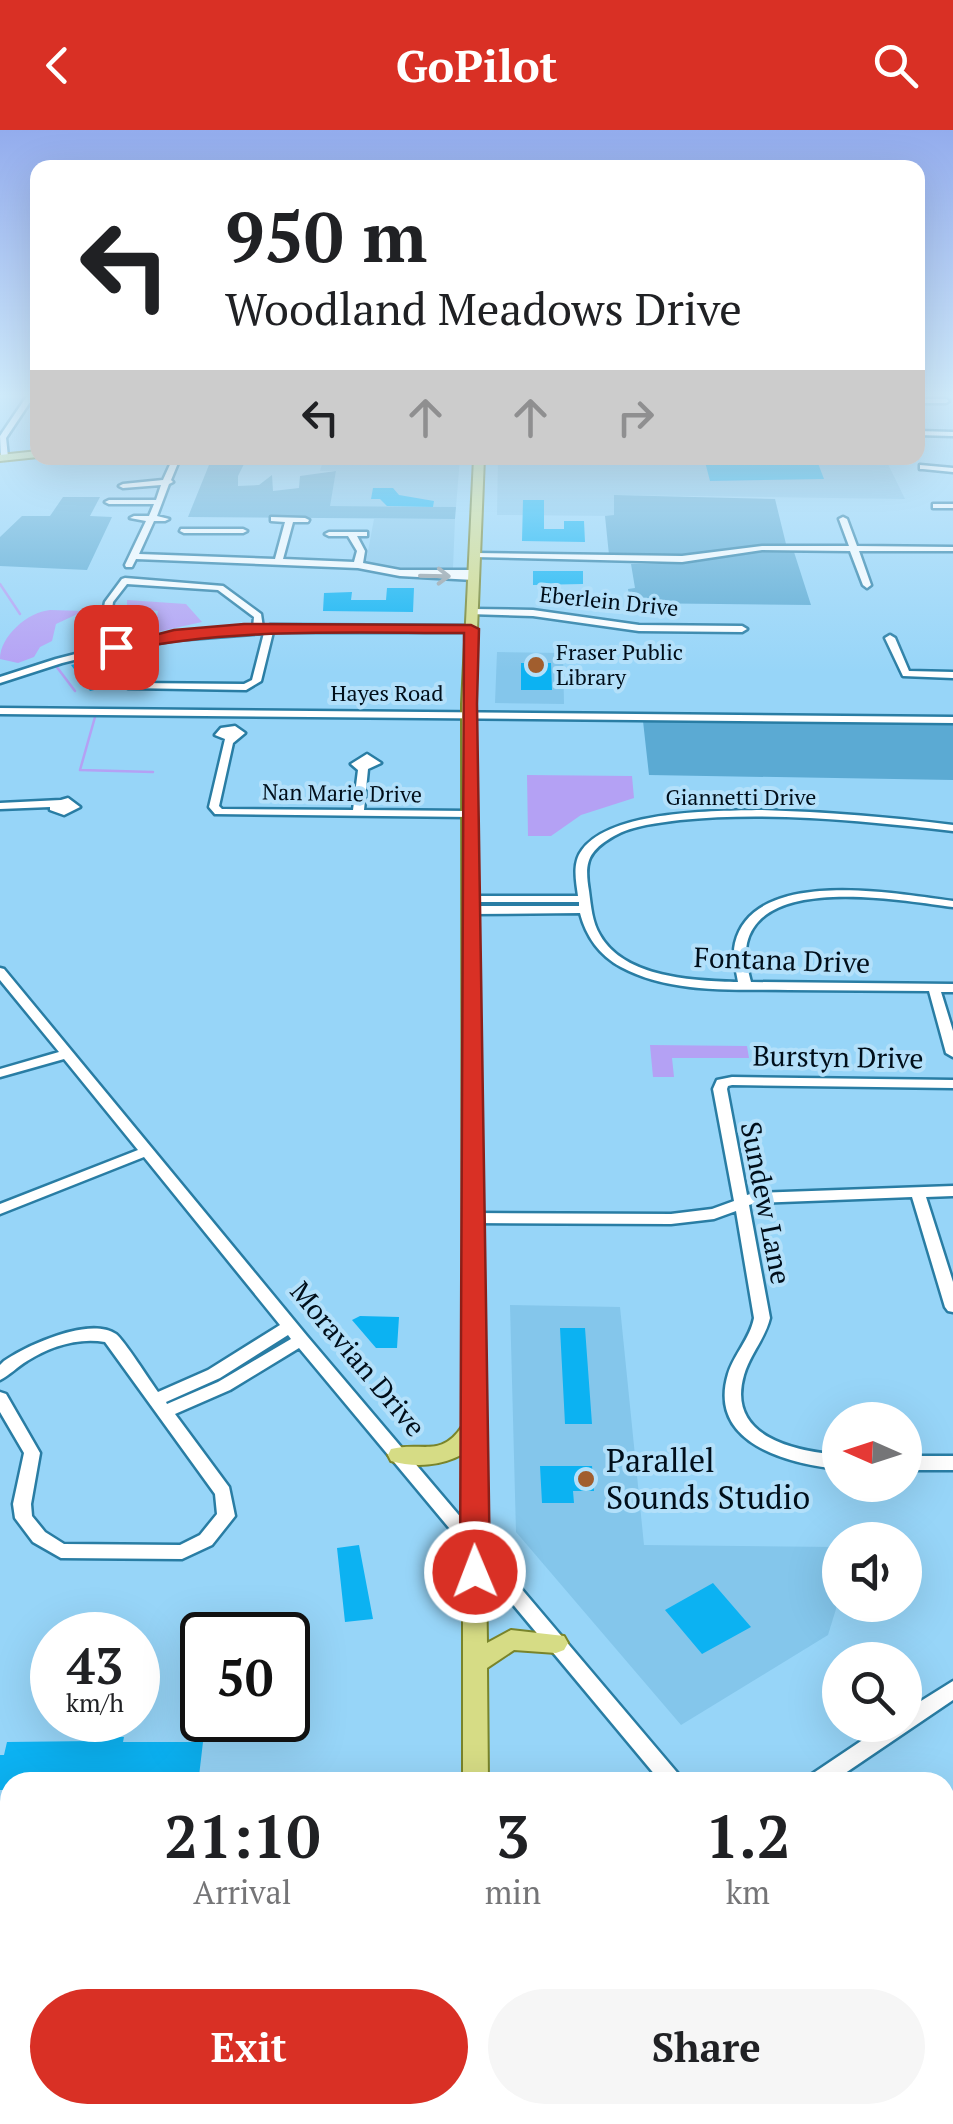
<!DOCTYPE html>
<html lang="en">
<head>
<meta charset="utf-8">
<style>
  :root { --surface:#fff; --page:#f6f6f6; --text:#202124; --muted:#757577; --accent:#d93025 }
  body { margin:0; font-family:"PT Serif",serif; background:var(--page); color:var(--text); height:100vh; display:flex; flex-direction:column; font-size:38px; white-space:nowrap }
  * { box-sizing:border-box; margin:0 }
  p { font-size:32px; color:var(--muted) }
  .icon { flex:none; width:55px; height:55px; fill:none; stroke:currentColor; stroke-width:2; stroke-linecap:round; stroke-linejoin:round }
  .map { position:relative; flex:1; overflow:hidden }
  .panel { position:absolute; left:0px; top:1642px; width:955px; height:352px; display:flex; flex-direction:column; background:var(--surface); border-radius:30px 30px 0 0; box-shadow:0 10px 40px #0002 }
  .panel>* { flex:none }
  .hud { position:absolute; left:30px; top:30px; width:895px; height:305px; border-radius:20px; box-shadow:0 10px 40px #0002; background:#fff; color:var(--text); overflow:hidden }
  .needle { width:65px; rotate:273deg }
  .tools { position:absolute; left:822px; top:1272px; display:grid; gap:20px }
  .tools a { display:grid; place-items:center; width:100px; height:100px; border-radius:50%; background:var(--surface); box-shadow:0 10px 40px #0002; font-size:50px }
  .speed { position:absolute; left:30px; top:1482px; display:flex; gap:20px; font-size:50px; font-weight:700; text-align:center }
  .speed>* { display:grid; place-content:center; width:130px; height:130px; border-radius:50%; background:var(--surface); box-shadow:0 10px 40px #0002; line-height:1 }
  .speed small { font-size:25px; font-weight:400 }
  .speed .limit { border:5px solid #111; border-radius:15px; background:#fff; color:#111 }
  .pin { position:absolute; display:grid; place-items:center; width:85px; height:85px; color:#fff; margin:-42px; border-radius:20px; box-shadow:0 5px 15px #0006 }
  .me { position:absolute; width:110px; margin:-55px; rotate:359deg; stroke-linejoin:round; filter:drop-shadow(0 0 8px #0008) }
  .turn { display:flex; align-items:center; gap:35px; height:210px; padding:0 30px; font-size:45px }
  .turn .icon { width:130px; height:130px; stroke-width:2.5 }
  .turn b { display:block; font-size:70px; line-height:85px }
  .lanes { display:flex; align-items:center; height:95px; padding:0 30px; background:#0003; justify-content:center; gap:50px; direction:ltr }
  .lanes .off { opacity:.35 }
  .eta { display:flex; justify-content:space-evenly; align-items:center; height:170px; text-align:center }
  .eta b { font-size:60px; font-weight:600; line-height:70px }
  .primary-button { display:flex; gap:20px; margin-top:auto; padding:20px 30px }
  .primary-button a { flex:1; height:115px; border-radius:60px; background:var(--accent); color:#fff; font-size:40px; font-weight:600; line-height:115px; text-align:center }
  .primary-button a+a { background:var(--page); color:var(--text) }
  header { display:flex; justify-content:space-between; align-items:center; height:130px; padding:0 30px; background:var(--accent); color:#fff; font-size:45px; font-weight:600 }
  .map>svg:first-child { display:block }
  .built { fill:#84c6eb }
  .green { fill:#5baad3 }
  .water { fill:#b4a1f4 }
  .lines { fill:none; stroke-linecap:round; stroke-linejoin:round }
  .stream { stroke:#b4a1f4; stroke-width:2.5 }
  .building { fill:#0cb2f2 }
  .minor-casing { stroke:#297da4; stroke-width:5 }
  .major-casing { stroke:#79842b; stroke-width:4 }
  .minor { fill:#fff; fill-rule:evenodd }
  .major { fill:#d6dc85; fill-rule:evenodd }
  .oneway { stroke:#999fa3 }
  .route { fill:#d93025; stroke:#8d1f18; stroke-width:2.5 }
  .poi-dot { fill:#a15e2e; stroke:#b3e0fa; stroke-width:4 }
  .labels { text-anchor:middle; stroke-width:8; stroke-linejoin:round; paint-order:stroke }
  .far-street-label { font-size:22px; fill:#000e1a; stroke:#b3e0fa }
  .far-poi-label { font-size:22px; fill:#000e1a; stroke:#b3e0fa; text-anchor:start }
  .street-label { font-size:28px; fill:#000e1a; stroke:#b3e0fa }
  .near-poi-label { font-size:32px; fill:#000e1a; stroke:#b3e0fa; text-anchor:start }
</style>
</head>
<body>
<header><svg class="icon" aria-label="back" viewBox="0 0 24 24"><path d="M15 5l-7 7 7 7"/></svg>GoPilot<svg class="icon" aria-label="search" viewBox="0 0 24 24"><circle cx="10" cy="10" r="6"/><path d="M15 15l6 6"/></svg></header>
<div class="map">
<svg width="953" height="1994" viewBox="0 0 953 1994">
  <rect width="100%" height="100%" fill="#97d5f8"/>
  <path class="built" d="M324,328H460L456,377L329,376L336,341H320Z
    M498,328H885L905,369L614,365V386L497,385Z
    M374,389H455L453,438H393L366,432Z
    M497,522L563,523L564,574L495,573Z
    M510,1175L620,1177L644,1415L834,1417L840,1466L828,1505L681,1595L516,1402Z"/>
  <path class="green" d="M240,328H247L238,346V356L259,355L272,345L273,361L299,358L300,346L336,341L330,376L456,377L455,389L188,387L211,330Z
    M614,365L775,369L786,414L755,415L690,425H609L605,386L614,385Z
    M63,367H100L90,386L112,387L87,440L0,436V407L22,386H50Z
    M757,421L794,422L811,475L630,473L628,459L635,458L631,434H681Z
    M643,591L953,594V650L649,645Z"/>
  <path class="water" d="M127,470L186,474L202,492L157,502L154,501L158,481L127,477Z
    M50,480L84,481L56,494L52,511L40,517L34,527L18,533L0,529C0,506 28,482 50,480Z
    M527,645L632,646L634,668L581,685L551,706H528Z
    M650,915L747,916L749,928H672L674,947H653Z"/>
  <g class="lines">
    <path class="stream" d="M0,454L20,484
      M56,536L75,561
      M95,587L80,640L153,642"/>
  </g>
  <path class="building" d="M704,328H816L824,349L710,351Z
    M373,358H393L399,365L434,371L433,377L387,376L380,369H371Z
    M523,370H544V399H564V391H584L585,412L522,411Z
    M533,441H583V454L533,455Z
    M387,458H414L413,482L323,481L324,463L352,462L351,470H386Z
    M88,531H92L111,556L90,561L71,535Z
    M521,533H551L552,560H521Z
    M360,1186L399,1187L397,1218H376L352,1190Z
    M560,1198H585L592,1294H565Z
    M540,1336H592L594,1361H573L574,1373H542Z
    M359,1415L373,1489L345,1492L337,1418Z
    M713,1453L751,1497L702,1524L665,1480Z
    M98,1607H124L123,1612H203L199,1646H188L187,1652H10V1660H0V1625H4L7,1612L97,1611Z
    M0,1715H10V1922H0Z"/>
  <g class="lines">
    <g class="minor-casing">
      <path id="minor" d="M29,263H36L6,308L8,327L1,329L0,306Z
        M918,269H946L949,271L946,273H918Z
        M918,301L953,302V306L918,305Z
        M173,328H180L171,350L173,352L169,354L157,386L169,389L165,391H154L139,424L275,429L285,392L271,391V387L305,388L309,390L308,392H293L283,429L354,432L357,421L348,406H329L325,404L329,402H367V406H357L365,421L363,433L400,440H474L478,443L476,445L478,447L474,450L400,446L358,438L136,429L132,437H126L125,435L146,391L130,388L134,386H149L154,374H109L105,372L109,370H156L161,355L123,358L119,356L123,354L163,350Z
        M920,335L953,338V342L923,339H920Z
        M933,374H953V378H933Z
        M843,387L847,389L857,416L953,417V421H859L871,455L867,458L863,455L850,421L762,420L682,432L475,427L471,425L475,423L682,426L762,416H849L839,389Z
        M181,399H243L247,401L243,403H184L180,401Z
        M125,448L223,456L261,484L263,498L270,495L471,496L476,499L471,502H273L261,551L246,560L128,558L102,523L62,533L0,553V547L56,529L99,518L96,515L105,472L122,449ZM127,454L218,460L254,487L253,498L176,504L107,516L113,472ZM264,503L252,550L244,554L134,553L110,521L176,510Z
        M472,479L533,480L639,495L742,496L747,499L742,502L639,501L533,486L469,484L468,482Z
        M890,505L895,508L909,541L953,542V548L903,546L885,508Z
        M0,578L953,587V593L0,584Z
        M235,596L245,603L233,613L219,676L222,679L353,680L358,640L351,634L367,624L381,633L368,639L364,680L469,681L474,684L469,687L215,684L209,677L225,609L215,605L221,598Z
        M68,668L80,677L64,685L50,680V677L0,679V673L61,670Z
        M761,680C825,682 889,687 953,695V701C863,691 771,681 680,690C659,693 633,695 614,706C588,721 584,732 589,761C591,776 592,792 600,805C624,848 695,851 738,852C736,840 732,826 735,813C754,736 897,764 953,771V777C903,771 763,744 747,813C744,826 748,840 751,852L953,854V862H941L953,901V927L946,923L929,861C882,861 835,860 789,860C733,859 671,864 621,837C599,825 586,806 580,783L470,784L464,780L470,776H579V772H470L464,769L470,766H578C576,751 572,733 582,720C611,680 715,681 761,680Z
        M0,838L4,839L307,1206L680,1646L683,1652H661L299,1218L230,1260L175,1284L229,1357L235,1386L212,1415L182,1429L61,1428L33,1412L15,1388L13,1374L24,1323L0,1282V1262L6,1264L40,1323L31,1374L32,1386L45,1402L64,1414L180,1415L200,1405L217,1384L215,1364L105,1212C78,1207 49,1217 27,1231C17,1237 10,1245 0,1250V1235L4,1231C26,1216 89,1186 116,1204C124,1210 150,1251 158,1262L208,1240L280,1195L144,1027L0,1084V1074L138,1020L64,929L0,947V939L59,922L0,850ZM288,1205L291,1209L218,1252L167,1274L166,1272L220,1248Z
        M732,947L953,950V958L732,955L728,956L727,959L747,1065L754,1063L953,1056V1066L926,1067L953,1152V1182L948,1181L945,1177L912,1067L756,1073L749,1075L770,1188C765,1209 750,1224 744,1245C726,1307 794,1321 840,1325V1339C789,1334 707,1314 728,1244C734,1224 750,1209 754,1188L736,1081L714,1089L671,1094L472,1093L465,1088L472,1083L671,1084L712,1079L734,1071L713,959L717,950Z
        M905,1326H953V1340H905Z
        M953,1551V1570L832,1652H806L809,1646L885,1595H905V1581Z
        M945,1969L953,1973V1994H941L935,1985H945Z"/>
    </g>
    <g class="major-casing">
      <path id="major" d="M38,321V327L0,331V325Z
        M474,328H484L474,574L487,1513L511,1500L564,1506L568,1513L564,1520L556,1523L514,1520L487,1538L488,1652H463V1324C441,1336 415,1338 391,1331L388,1325L391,1319C422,1311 441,1329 463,1295L462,574Z
        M463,1985H493V1994H463Z"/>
    </g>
    <use href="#minor" class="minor"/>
    <use href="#major" class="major"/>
  </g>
  <defs><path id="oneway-shaft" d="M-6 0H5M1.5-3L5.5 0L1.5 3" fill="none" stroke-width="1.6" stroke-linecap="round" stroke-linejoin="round" transform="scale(2.5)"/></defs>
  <use class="oneway" href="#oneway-shaft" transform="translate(435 446) rotate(1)"/>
  <linearGradient id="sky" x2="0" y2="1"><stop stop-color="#93aced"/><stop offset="0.49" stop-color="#d0ecfc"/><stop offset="1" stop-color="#d0ecfc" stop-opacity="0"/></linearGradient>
  <rect width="953" height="542" fill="url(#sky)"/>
  <path class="route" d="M244,494L471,495L479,499L477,574L490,1442L486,1450L475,1454L464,1450L460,1442L464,503C347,503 231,497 116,522L108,517L174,500Z"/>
  <g class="poi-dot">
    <circle cx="536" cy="535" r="10"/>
    <circle cx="586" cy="1349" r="10"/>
  </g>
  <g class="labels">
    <g class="far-street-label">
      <text transform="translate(609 471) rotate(6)" y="8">Eberlein Drive</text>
      <text x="387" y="571">Hayes Road</text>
      <text transform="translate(342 663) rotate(1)" y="8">Nan Marie Drive</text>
      <text x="741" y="675">Giannetti Drive</text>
    </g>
    <g class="far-poi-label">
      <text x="556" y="530">Fraser Public<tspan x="556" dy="25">Library</tspan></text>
    </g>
    <g class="street-label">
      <text transform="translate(782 830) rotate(2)" y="10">Fontana Drive</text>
      <text transform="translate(838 927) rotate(1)" y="10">Burstyn Drive</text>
      <text transform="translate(766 1073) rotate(79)" y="10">Sundew Lane</text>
      <text transform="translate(358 1229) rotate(50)" y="10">Moravian Drive</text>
    </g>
    <g class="near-poi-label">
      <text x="606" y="1342">Parallel<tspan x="606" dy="37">Sounds Studio</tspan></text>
    </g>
  </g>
</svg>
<div class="tools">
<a><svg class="needle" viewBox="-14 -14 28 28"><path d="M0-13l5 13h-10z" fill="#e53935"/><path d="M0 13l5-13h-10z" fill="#757577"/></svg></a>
<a><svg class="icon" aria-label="sound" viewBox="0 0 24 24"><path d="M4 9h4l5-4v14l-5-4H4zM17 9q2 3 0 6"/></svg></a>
<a><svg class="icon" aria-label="search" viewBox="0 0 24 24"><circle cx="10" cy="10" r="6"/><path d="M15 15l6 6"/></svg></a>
</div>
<div class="speed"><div>43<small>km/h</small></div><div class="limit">50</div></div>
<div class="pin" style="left:116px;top:517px;background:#d93025"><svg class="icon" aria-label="arrive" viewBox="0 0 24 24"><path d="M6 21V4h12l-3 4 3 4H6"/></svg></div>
<svg class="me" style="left:475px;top:1442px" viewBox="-20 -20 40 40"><circle r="17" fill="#d93025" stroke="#fff" stroke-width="3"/><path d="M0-11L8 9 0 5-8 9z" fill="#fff"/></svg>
<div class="hud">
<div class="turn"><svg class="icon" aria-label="left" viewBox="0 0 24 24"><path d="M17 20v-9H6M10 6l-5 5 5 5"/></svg><div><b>950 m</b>Woodland Meadows Drive</div></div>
<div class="lanes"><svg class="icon" aria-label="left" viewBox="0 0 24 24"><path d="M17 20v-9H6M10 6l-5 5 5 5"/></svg><svg class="icon off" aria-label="ahead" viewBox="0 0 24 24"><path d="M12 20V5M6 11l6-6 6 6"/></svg><svg class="icon off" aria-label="ahead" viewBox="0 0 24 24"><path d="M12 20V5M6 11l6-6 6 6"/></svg><svg class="icon off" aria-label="right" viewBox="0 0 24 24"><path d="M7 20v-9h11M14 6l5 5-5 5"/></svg></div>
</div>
<section class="panel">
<div class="eta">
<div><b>21:10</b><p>Arrival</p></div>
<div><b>3</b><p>min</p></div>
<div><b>1.2</b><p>km</p></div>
</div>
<div class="primary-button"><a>Exit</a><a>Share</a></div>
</section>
</div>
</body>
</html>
